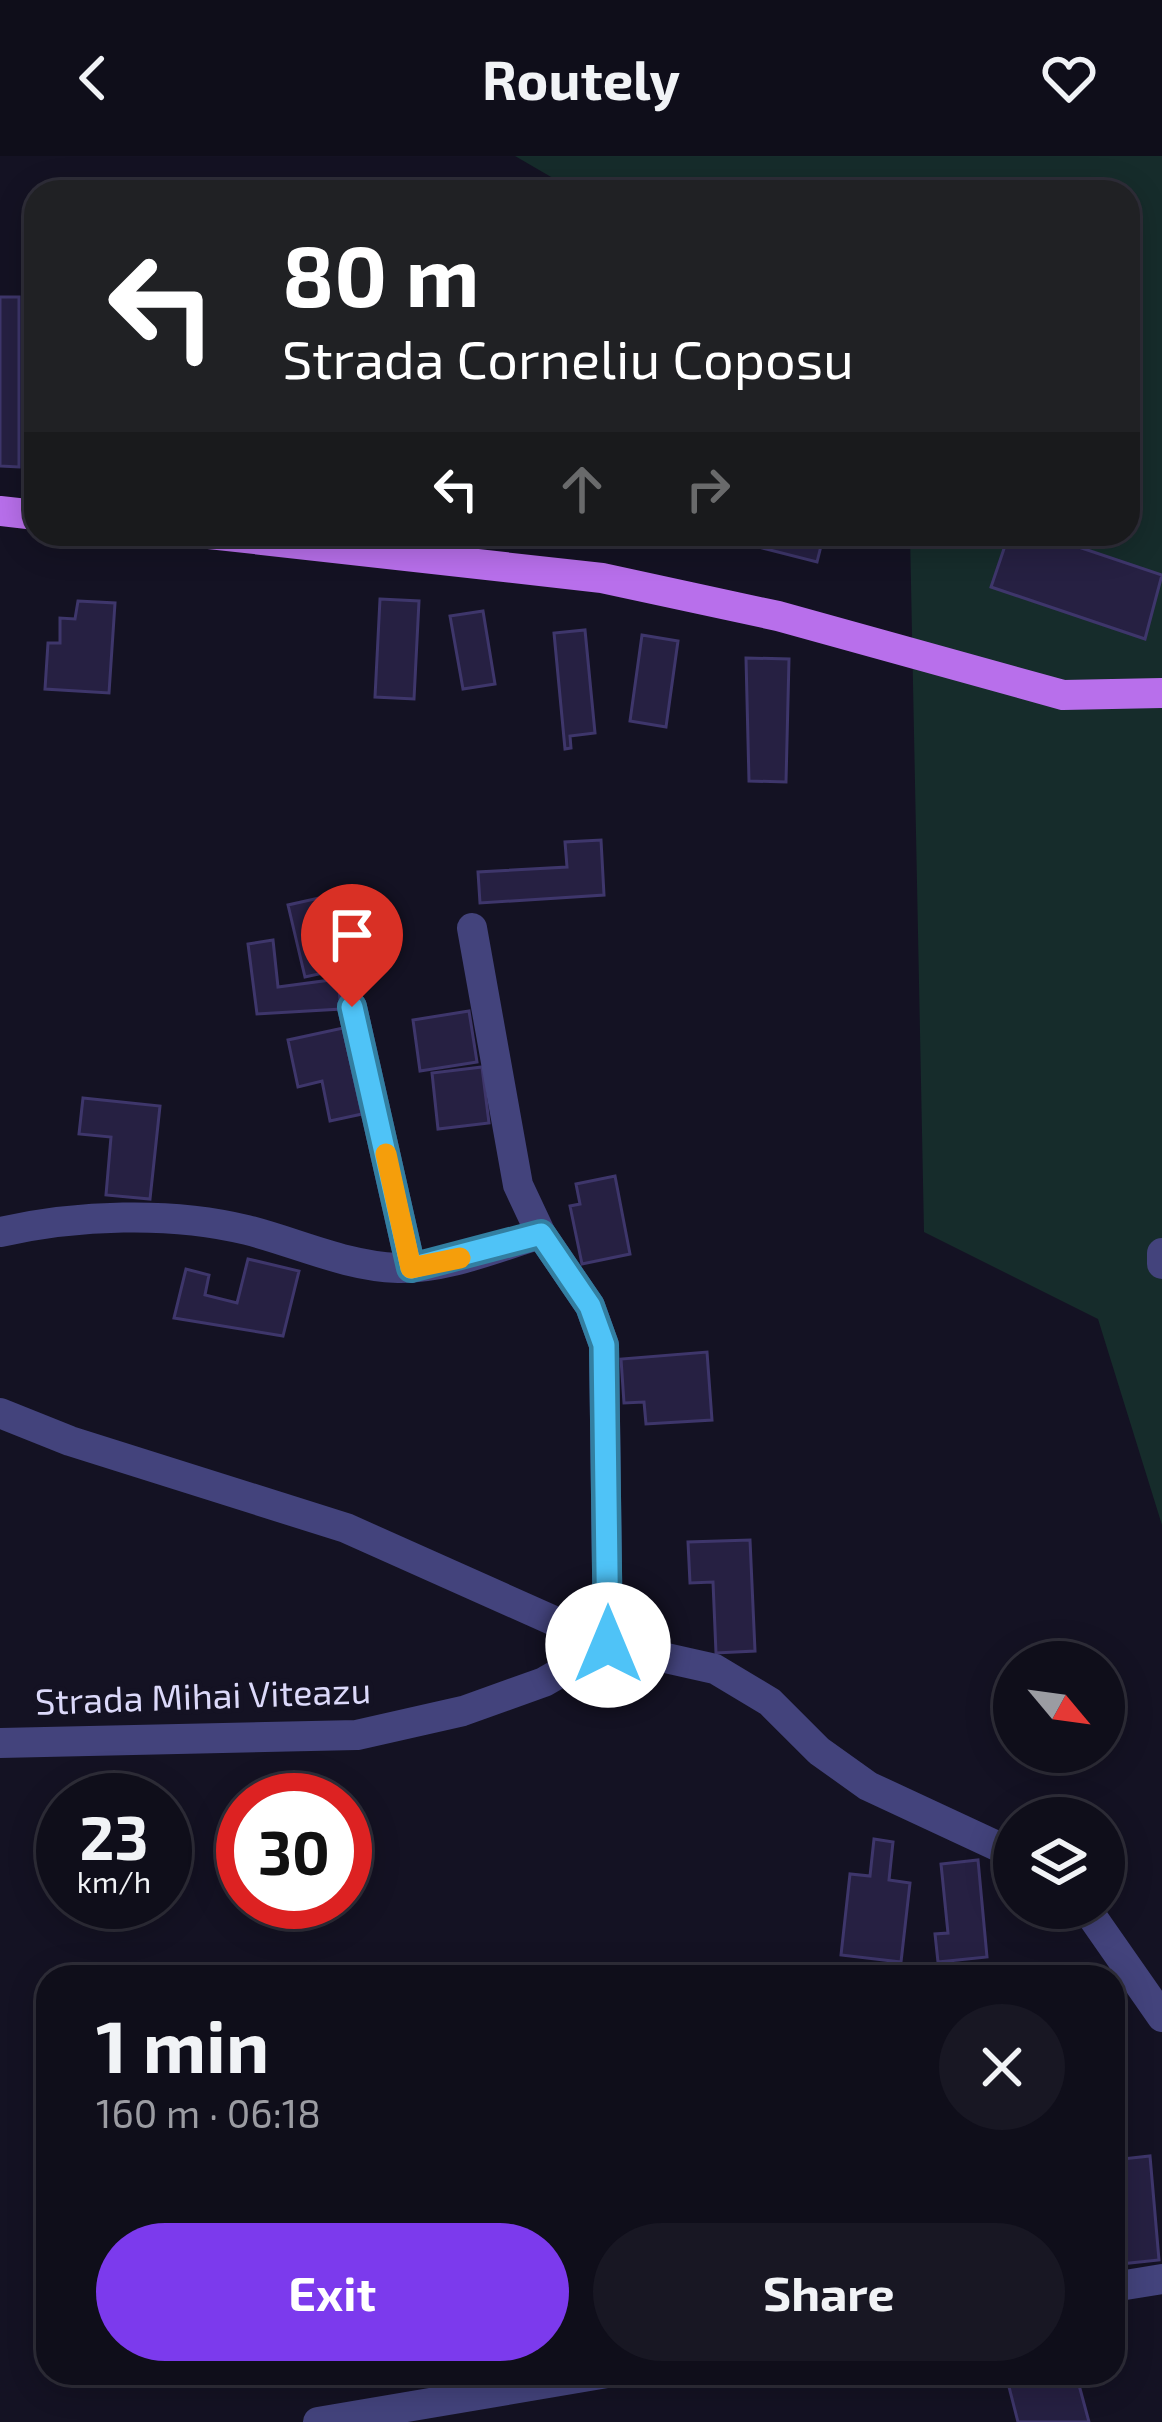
<!DOCTYPE html>
<html lang="en">
<head>
<meta charset="utf-8">
<style>
  :root { --surface:#0f0e1a; --page:#181723; --text:#f1f3f6; --muted:#9b9ca2; --line:#2f2e39; --accent:#7c3aed }
  body { margin:0; font-family:"Exo 2",sans-serif; background:var(--page); color:var(--text); height:100vh; display:flex; flex-direction:column; font-size:45px; white-space:nowrap }
  * { box-sizing:border-box; margin:0 }
  p { font-size:39px; color:var(--muted) }
  .icon { flex:none; width:66px; height:66px; fill:none; stroke:currentColor; stroke-width:2; stroke-linecap:round; stroke-linejoin:round }
  .map { position:relative; flex:1; overflow:hidden }
  .side { position:absolute; left:36px; top:1809px; width:1089px; height:420px; display:flex; flex-direction:column; background:var(--surface); border-radius:36px; box-shadow:0 6px 30px #0003,0 0 0 3px var(--line) }
  .side>* { flex:none }
  .top-card { position:absolute; left:24px; top:24px; width:1116px; height:366px; border-radius:36px; box-shadow:0 6px 30px #0003,0 0 0 3px var(--line); background:#202124; color:#fff; overflow:hidden }
  .needle { width:78px; rotate:119deg }
  .fabs { position:absolute; left:993px; top:1485px; display:grid; gap:24px }
  .fabs a { display:grid; place-items:center; width:132px; height:132px; border-radius:50%; background:var(--surface); box-shadow:0 6px 30px #0003,0 0 0 3px var(--line); font-size:60px }
  .speed { position:absolute; left:36px; top:1617px; display:flex; gap:24px; font-size:60px; font-weight:700; text-align:center }
  .speed>* { display:grid; place-content:center; width:156px; height:156px; border-radius:50%; background:var(--surface); box-shadow:0 6px 30px #0003,0 0 0 3px var(--line); line-height:1 }
  .speed small { font-size:30px; font-weight:400 }
  .speed .limit { border:18px solid #d22; background:#fff; color:#111 }
  .pin { position:absolute; display:grid; place-items:center; width:102px; height:102px; color:#fff; margin:-123px -51px; border-radius:50% 50% 50% 0; rotate:-45deg; box-shadow:0 0 12px #0007 }
  .pin .icon { rotate:45deg }
  .me { position:absolute; width:132px; margin:-66px; rotate:0deg; stroke-linejoin:round; filter:drop-shadow(0 0 9px #0008) }
  .turn { display:flex; align-items:center; gap:42px; height:252px; padding:0 60px; font-size:54px }
  .turn .icon { width:156px; height:156px; stroke-width:2.5 }
  .turn b { display:block; font-size:84px; line-height:102px }
  .lanes { display:flex; align-items:center; height:114px; padding:0 60px; background:#0003; justify-content:center; gap:60px; direction:ltr }
  .lanes .off { opacity:.35 }
  .round { display:grid; place-items:center; flex:none; width:126px; height:126px; border-radius:63px; background:var(--page) }
  .headline { display:flex; align-items:center; justify-content:space-between; height:204px; padding:0 60px }
  h1 { font-size:72px; font-weight:700; line-height:90px }
  .button { display:flex; gap:24px; margin-top:auto; padding:24px 60px }
  .button a { flex:1; height:138px; border-radius:72px; background:var(--accent); color:#fff; font-size:48px; font-weight:700; line-height:138px; text-align:center }
  .button a+a { background:var(--page); color:var(--text) }
  header { display:flex; justify-content:space-between; align-items:center; height:156px; padding:0 60px; background:var(--surface); font-size:54px; font-weight:700 }
  .map>svg:first-child { display:block }
  .green { fill:#162c2b }
  .building { fill:#262042; stroke:#3e366b; stroke-width:3 }
  .lines { fill:none; stroke-linecap:round; stroke-linejoin:round }
  .minor { stroke:#43437c; stroke-width:30 }
  .major { stroke:#b86feb; stroke-width:30 }
  .route-casing { stroke:#337fa1; stroke-width:30 }
  .route { stroke:#4fc3f7; stroke-width:21 }
  .slow { stroke:#f59e0b; stroke-width:21 }
  .labels { text-anchor:middle; stroke-width:10; stroke-linejoin:round; paint-order:stroke }
  .street-label { font-size:36px; fill:#dcd9fa; stroke:#141223 }
</style>
</head>
<body>
<header><svg class="icon" aria-label="back" viewBox="0 0 24 24"><path d="M15 5l-7 7 7 7"/></svg>Routely<svg class="icon" aria-label="heart" viewBox="0 0 24 24"><path d="M12 20l-8-8c-3-5 5-10 8-4 3-6 11-1 8 4z"/></svg></header>
<div class="map">
<svg width="1162" height="2266" viewBox="0 0 1162 2266">
  <rect width="100%" height="100%" fill="#141223"/>
  <path class="green" d="M515,0H1162V1369L1098,1163L924,1076L910,378H1128V36H577Z"/>
  <path class="building" d="M0,141H19V311L0,310Z
    M765,378H824L817,406L762,392Z
    M1009,378H1040L1162,419L1145,483L991,431Z
    M380,443L419,445L414,543L375,541Z
    M78,445L115,447L109,537L45,533L48,487H60V462L75,463Z
    M483,455L495,528L463,533L450,460Z
    M585,474L595,577L570,580L571,592L565,593L554,477Z
    M642,479L678,485L666,571L630,565Z
    M746,502L789,503L786,626L749,625Z
    M601,684L604,739L480,747L478,716L567,711L565,686Z
    M319,742L324,764L343,759L355,810L305,821L288,749Z
    M273,784L278,831L338,823L341,853L257,858L248,788Z
    M469,855L477,906L420,915L413,864Z
    M343,872L362,958L330,965L322,925L298,931L288,884Z
    M482,911L489,967L438,973L432,917Z
    M83,942L160,950L150,1043L106,1039L111,981L79,978Z
    M615,1020L630,1098L582,1108L570,1050L580,1048L576,1028Z
    M248,1103L299,1115L283,1180L174,1162L186,1113L209,1119L205,1139L237,1147Z
    M707,1196L712,1264L646,1268L644,1246L624,1247L621,1203Z
    M750,1384L755,1495L716,1497L713,1426L690,1427L688,1386Z
    M874,1683L893,1686L889,1724L910,1727L901,1806L841,1799L850,1718L870,1720Z
    M978,1704L987,1801L938,1806L935,1778L948,1777L941,1708Z
    M1150,2000L1159,2104L1120,2108L1113,2004Z
    M1045,2217H1094L1096,2225L1079,2229L1089,2266H1018L1008,2227Z"/>
  <g class="lines">
    <path class="minor" d="M352,851L411,1112
      M0,1076C76,1059 170,1055 247,1074C298,1087 345,1110 398,1112C446,1113 495,1092 541,1078
      M1162,1097V1108
      M0,1257L70,1285L346,1372L608,1489L715,1513L770,1546L819,1595L868,1630L1014,1698
      M0,1587L357,1579L463,1555L544,1526L608,1489L604,1189L590,1150L541,1078L518,1029L472,772
      M1086,1752L1162,1861
      M1113,2131L1162,2123
      M318,2266L607,2217"/>
    <path class="major" d="M0,355L36,359
      M209,378L602,422L778,460L1063,539L1162,537"/>
  </g>
  <g class="lines">
    <g class="route-casing">
      <path id="route" d="M352,851L411,1112L541,1078L590,1150L604,1189L608,1489"/>
    </g>
    <use href="#route" class="route"/>
    <path class="slow" d="M386,998L411,1112L460,1102"/>
  </g>
  <g class="labels">
    <g class="street-label">
      <text transform="translate(203 1540) rotate(-2)" y="13">Strada Mihai Viteazu</text>
    </g>
  </g>
</svg>
<div class="fabs">
<a><svg class="needle" viewBox="-14 -14 28 28"><path d="M0-13l5 13h-10z" fill="#e53935"/><path d="M0 13l5-13h-10z" fill="#9b9ca2"/></svg></a>
<a><svg class="icon" aria-label="layers" viewBox="0 0 24 24"><path d="M12 4l9 5-9 5-9-5zM3 14l9 5 9-5"/></svg></a>
</div>
<div class="speed"><div>23<small>km/h</small></div><div class="limit">30</div></div>
<div class="pin" style="left:352px;top:851px;background:#d93025"><svg class="icon" aria-label="arrive" viewBox="0 0 24 24"><path d="M6 21V4h12l-3 4 3 4H6"/></svg></div>
<svg class="me" style="left:608px;top:1489px" viewBox="-20 -20 40 40"><circle r="19" fill="#fff"/><path d="M0-13L10 11 0 6-10 11z" fill="#4fc3f7"/></svg>
<div class="top-card">
<div class="turn"><svg class="icon" aria-label="left" viewBox="0 0 24 24"><path d="M17 20v-9H6M10 6l-5 5 5 5"/></svg><div><b>80 m</b>Strada Corneliu Coposu</div></div>
<div class="lanes"><svg class="icon" aria-label="left" viewBox="0 0 24 24"><path d="M17 20v-9H6M10 6l-5 5 5 5"/></svg><svg class="icon off" aria-label="ahead" viewBox="0 0 24 24"><path d="M12 20V5M6 11l6-6 6 6"/></svg><svg class="icon off" aria-label="right" viewBox="0 0 24 24"><path d="M7 20v-9h11M14 6l5 5-5 5"/></svg></div>
</div>
<section class="side">
<div class="headline"><div><h1>1 min</h1><p>160 m · 06:18</p></div><a class="round"><svg class="icon" aria-label="close" viewBox="0 0 24 24"><path d="M6 6l12 12M18 6L6 18"/></svg></a></div>
<div class="button"><a>Exit</a><a>Share</a></div>
</section>
</div>
</body>
</html>
